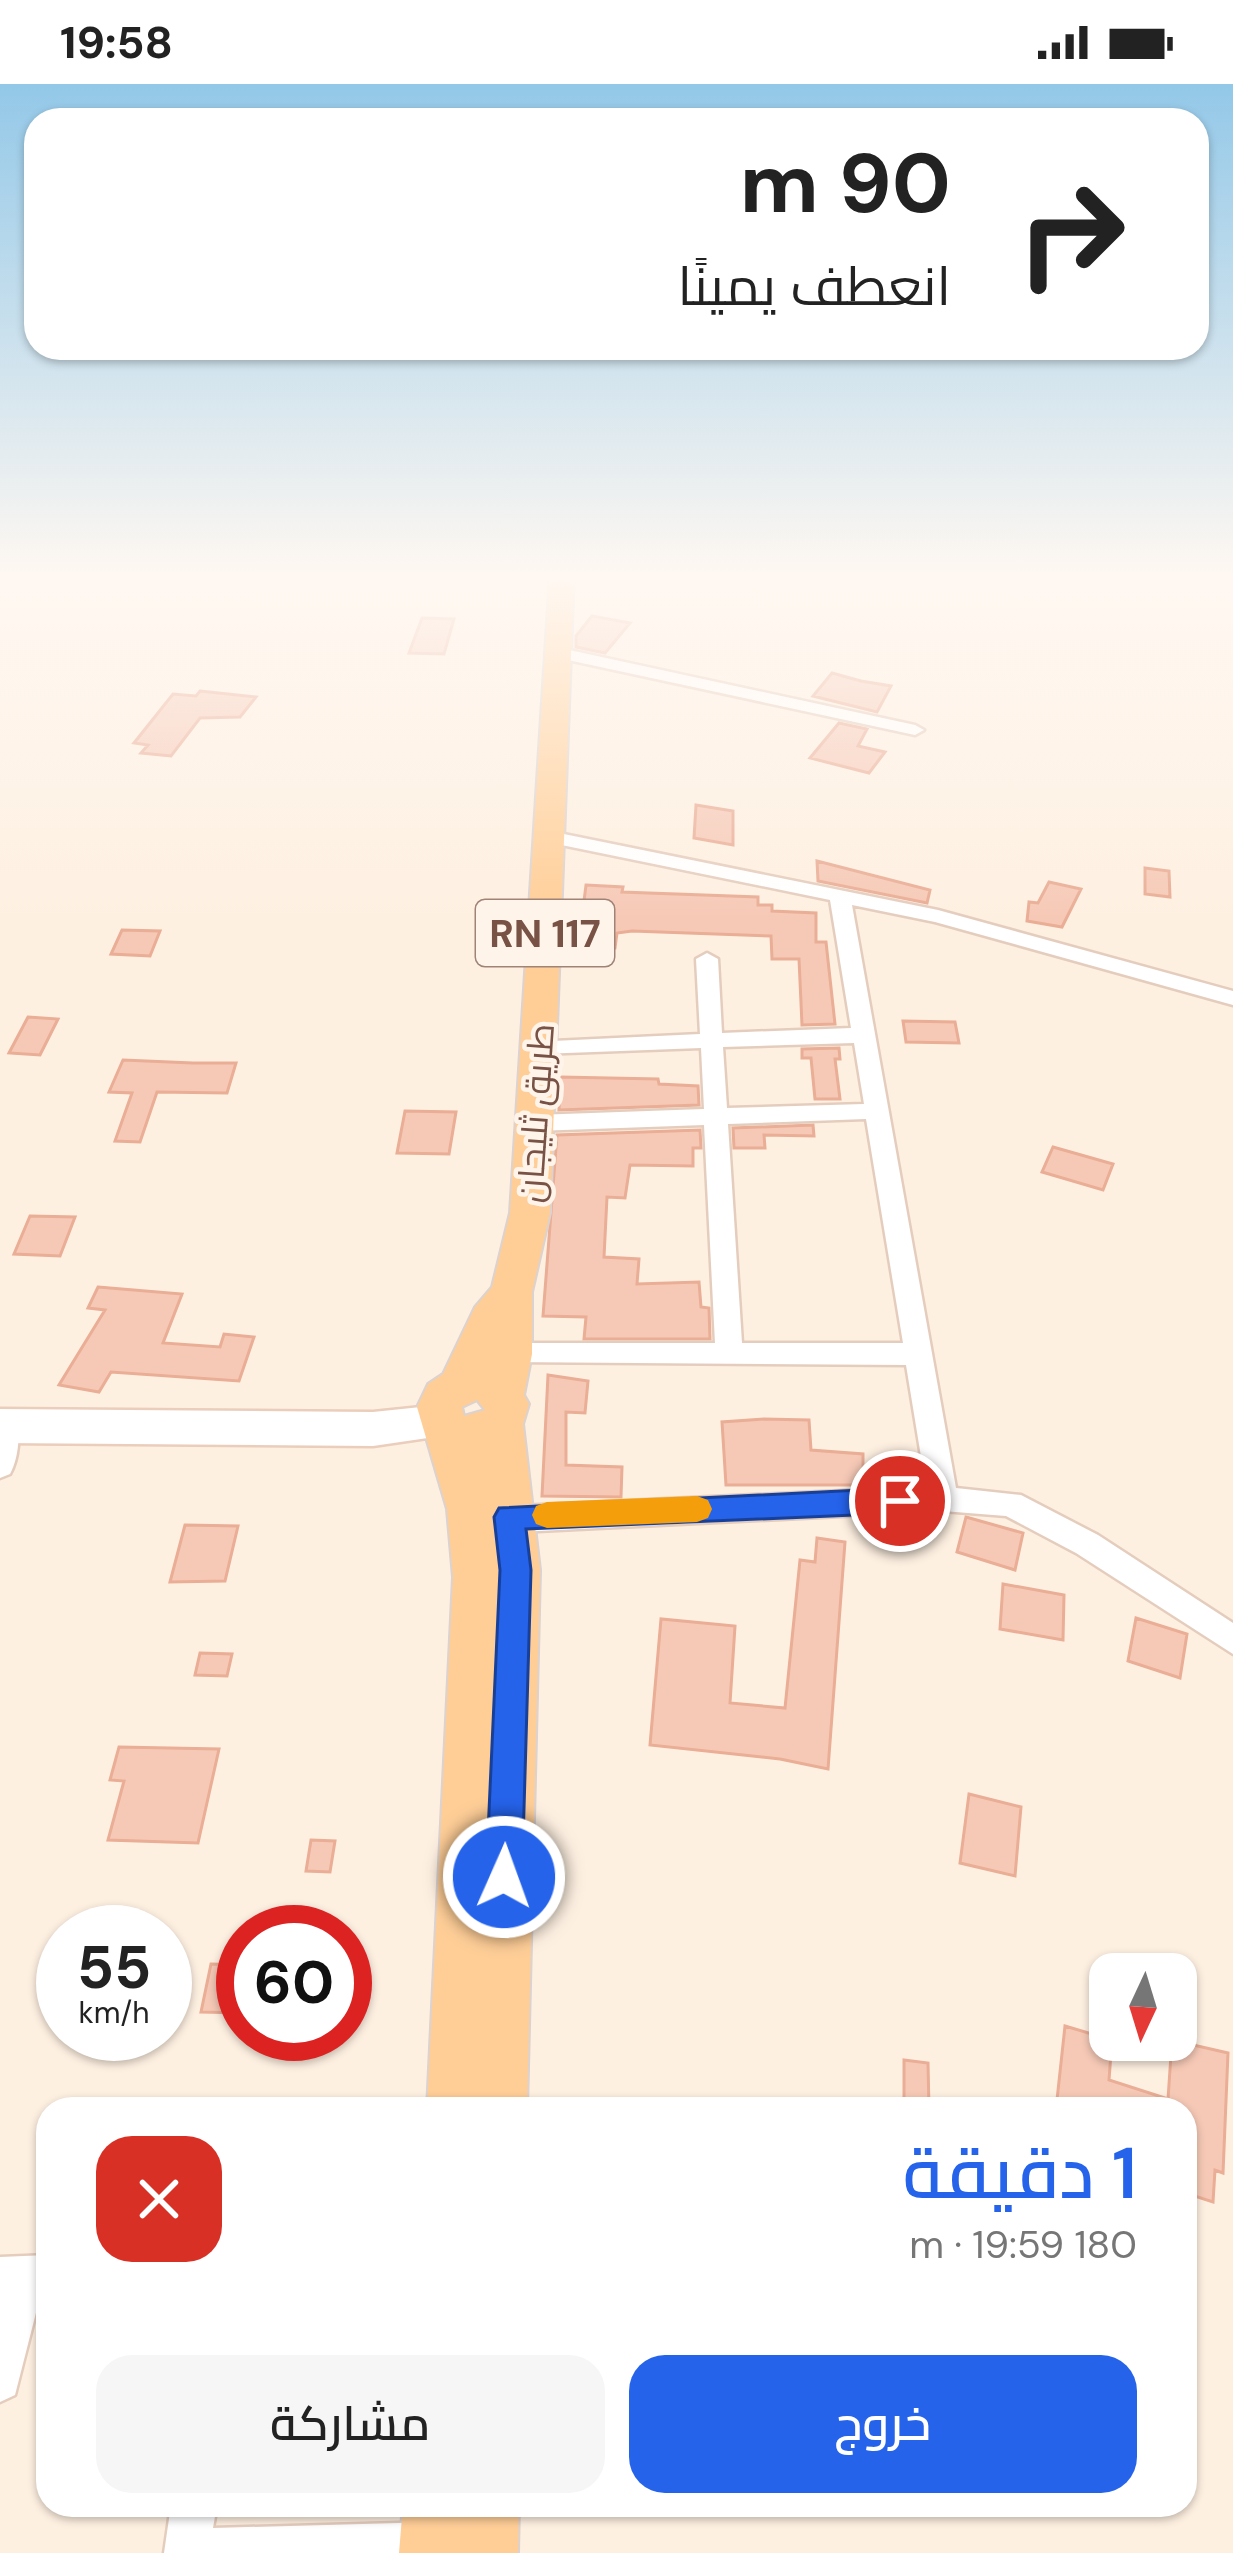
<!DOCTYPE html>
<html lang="ar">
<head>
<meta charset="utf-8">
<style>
  :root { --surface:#fff; --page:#f6f6f6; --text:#222; --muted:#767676; --accent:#2563eb }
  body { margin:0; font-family:"DM Sans",Cairo,sans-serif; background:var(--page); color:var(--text); direction:rtl; height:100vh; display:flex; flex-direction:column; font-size:45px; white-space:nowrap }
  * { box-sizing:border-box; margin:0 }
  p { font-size:39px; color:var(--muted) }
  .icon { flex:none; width:66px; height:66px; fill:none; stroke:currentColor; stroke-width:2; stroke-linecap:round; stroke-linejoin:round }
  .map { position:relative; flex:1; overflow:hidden; direction:ltr }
  .drawer { position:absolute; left:36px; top:2013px; width:1161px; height:420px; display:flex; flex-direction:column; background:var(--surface); border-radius:36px; box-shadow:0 3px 9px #0004; direction:rtl }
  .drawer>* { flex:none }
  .guide { position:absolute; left:24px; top:24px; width:1185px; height:252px; border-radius:36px; box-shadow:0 3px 9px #0004; direction:rtl; background:#fff; color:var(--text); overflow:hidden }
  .needle { width:78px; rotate:184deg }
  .fabs { position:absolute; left:1089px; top:1869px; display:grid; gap:24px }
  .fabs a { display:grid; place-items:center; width:108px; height:108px; border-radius:24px; background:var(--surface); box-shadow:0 3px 9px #0004; font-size:60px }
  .speed { position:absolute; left:36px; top:1821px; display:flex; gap:24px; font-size:60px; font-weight:700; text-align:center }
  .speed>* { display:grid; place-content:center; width:156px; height:156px; border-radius:50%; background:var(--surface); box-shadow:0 3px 9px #0004; line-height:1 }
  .speed small { font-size:30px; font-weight:400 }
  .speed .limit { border:18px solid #d22; background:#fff; color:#111 }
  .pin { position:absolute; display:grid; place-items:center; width:102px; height:102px; color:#fff; margin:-51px; border:6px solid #fff; border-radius:50%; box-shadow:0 3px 12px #0007 }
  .me { position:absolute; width:132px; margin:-66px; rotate:2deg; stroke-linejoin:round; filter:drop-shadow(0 0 9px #0008) }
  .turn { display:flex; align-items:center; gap:42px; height:252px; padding:0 60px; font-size:54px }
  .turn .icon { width:156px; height:156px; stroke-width:2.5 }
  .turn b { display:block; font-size:84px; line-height:102px }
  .round { display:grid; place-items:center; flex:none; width:126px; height:126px; border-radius:36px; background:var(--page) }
  .summary { display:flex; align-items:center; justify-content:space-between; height:204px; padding:0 60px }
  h1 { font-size:72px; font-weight:600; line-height:90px; color:var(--accent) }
  .primary-button { display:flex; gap:24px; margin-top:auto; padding:24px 60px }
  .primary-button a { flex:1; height:138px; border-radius:36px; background:var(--accent); color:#fff; font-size:48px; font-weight:600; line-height:138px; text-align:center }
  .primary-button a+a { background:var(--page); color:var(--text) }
  .status { display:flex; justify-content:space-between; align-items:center; height:84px; padding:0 60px; background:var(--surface); direction:ltr }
  .status svg { height:33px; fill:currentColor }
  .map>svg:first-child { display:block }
  .building { fill:#f6c9b6; stroke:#eaad95; stroke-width:3 }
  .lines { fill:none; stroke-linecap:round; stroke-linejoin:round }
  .street-casing { stroke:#e5cdbe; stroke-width:5 }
  .secondary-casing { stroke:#ebcdbb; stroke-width:5 }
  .primary-casing { stroke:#dcd2cf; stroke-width:4 }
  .street { fill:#fff; fill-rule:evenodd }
  .secondary { fill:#fff; fill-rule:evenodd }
  .primary { fill:#ffce97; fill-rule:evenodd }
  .route { fill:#2563eb; stroke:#184099; stroke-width:3 }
  .slow { fill:#f59e0b }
  .labels { text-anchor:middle; stroke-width:9; stroke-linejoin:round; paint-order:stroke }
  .far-street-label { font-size:36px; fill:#785245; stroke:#fff4e9 }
  .shield { fill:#fff4e9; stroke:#a08376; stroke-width:3 }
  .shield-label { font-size:39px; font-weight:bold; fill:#785245 }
</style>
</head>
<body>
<div class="status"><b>19:58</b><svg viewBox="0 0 49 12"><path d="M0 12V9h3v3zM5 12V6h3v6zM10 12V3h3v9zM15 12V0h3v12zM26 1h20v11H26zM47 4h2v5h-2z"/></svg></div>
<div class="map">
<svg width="1233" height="2469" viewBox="0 0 1233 2469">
  <rect width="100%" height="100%" fill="#fef0e1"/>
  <path class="building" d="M592,532L630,539L605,569L576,563V552Z
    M422,534L454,535L444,570L409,569Z
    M832,589L861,597L891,602L877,628L813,612Z
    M200,607L256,613L240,633L200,634L171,672L141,669L148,661L134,659L173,610L196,612Z
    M839,639L867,645L858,662L885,668L869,689L810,674Z
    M696,721L733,727V761L694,754Z
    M817,777L930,806L927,819L818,797Z
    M1145,784L1169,787L1170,813L1145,810Z
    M1049,798L1081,805L1062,843L1027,837L1029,818L1038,819Z
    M586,801L623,803L622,808L758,813V821H772V827L816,829V858H826L835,940L802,941L799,875H772L771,852L632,847L617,849L615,864L565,862V841H581Z
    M122,846L160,847L150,872L111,870Z
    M28,933L58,935L40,971L9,969Z
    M903,937L955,938L959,959L906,958Z
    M839,964L840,975H835L840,1015H815L811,974H802V965Z
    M123,976L193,979H236L227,1009L157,1008L140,1058L115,1057L132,1009L109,1008Z
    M560,993L658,995L659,1000L698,1002L699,1021L559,1026Z
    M405,1027L456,1028L449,1070L397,1069Z
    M813,1041L814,1052L764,1051L765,1064H734L733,1044Z
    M700,1046L701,1064H693V1082L630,1081L625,1114L607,1113L604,1173L639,1175L637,1200L699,1198L701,1223L709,1224L710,1255H584L586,1233L543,1232L557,1051Z
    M1053,1063L1113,1080L1103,1106L1042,1088Z
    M30,1132L75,1133L60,1172L14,1170Z
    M98,1203L182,1210L163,1259L220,1263L224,1250L254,1253L239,1297L111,1288L99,1308L59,1301L105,1226L88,1224Z
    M548,1291L588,1297L585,1329L566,1328V1381L622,1383L621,1413L542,1412Z
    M764,1335L809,1336L811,1366L863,1370V1401H726L722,1338Z
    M966,1433L1023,1449L1015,1486L957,1468Z
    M185,1441L238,1442L225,1497L170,1498Z
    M817,1454L845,1458L828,1685L780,1675L650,1661L661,1535L735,1542L730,1619L785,1624L800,1476L815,1478Z
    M1003,1500L1064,1511L1063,1556L1000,1545Z
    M1136,1534L1187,1550L1180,1594L1128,1577Z
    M200,1569L232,1570L227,1592L195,1591Z
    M119,1663L219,1665L198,1759L108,1756L124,1697L110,1696Z
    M969,1710L1021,1723L1015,1792L960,1779Z
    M311,1756L335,1757L330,1788L306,1787Z
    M211,1880L243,1881V1929L201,1928Z
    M1065,1942L1112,1956L1109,1996L1168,2015L1172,1956L1228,1969L1223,2089L1215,2086L1213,2118L1185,2109V2025H1056Z
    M904,1976L928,1979L929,2025H904Z"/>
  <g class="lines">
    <g class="street-casing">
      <path id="street" d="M1224,489H1233V494L1227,492Z
        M560,564L915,641L924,646L915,651L554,573L552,569Z
        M549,747L938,826L1233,907V921L935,838L852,821L956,1404L1021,1411L1098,1451L1233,1539V1570L1076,1469L1006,1432L943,1427L496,1449L485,1445L481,1436L485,1427L496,1423L926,1403L906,1281L501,1278L497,1270L501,1262L511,1259H715L704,1041L535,1047L523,1039L535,1031L704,1025L701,964L540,970L532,968V958L700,950L696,875L707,869L718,875L722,949L851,944L830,816L542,757L539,753ZM854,959L864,1020L727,1024L723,963ZM866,1035L903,1259H742L728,1040Z
        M4,1331L14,1334C22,1348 18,1376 10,1390L0,1394V1332Z
        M48,2171V2213H40L15,2311L0,2318V2173Z
        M171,2421H217L213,2444L435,2438L451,2445L458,2461L455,2469H164Z"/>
    </g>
    <g class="secondary-casing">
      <path id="secondary" d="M440,1321L455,1326L461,1338L455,1350L373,1362L0,1359V1325L373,1328Z"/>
    </g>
    <g class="primary-casing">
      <path id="primary" d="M550,489H574L550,1129L532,1208V1270L524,1311L529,1320L523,1340L540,1486L527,2025H427L453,1493L447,1425L417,1323L428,1300L443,1290L475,1223L492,1203L510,1129ZM477,1316L485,1326L464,1332L462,1323Z
        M403,2421H519L518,2469H399Z"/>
    </g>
    <use href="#street" class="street"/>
    <use href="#secondary" class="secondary"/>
    <use href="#primary" class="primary"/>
  </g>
  <linearGradient id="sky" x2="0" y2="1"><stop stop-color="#93c8e8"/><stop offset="0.59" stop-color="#fff8f2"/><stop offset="1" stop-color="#fff8f2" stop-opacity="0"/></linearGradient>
  <rect width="1233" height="835" fill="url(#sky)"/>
  <path class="route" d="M900,1404L911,1408L915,1417L911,1425L900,1429L526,1445L531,1486L522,1793L517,1806L504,1811L491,1806L486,1793L500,1486L494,1433L499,1424Z"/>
  <path class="slow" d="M697,1412L708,1416L712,1425L708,1434L697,1438L547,1444L536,1440L532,1431L536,1422L547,1418Z"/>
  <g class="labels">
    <g class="far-street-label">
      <text transform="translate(535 1029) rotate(-86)" y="13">طريق ثليجان</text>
    </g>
    <rect class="shield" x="476" y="816" width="138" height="66" rx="9"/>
    <g class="shield-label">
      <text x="545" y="863">RN 117</text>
    </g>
  </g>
</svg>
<div class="fabs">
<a><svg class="needle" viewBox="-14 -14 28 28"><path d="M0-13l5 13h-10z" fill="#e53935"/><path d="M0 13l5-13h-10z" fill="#767676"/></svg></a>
</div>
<div class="speed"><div>55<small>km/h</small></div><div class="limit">60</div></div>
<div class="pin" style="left:900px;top:1417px;background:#d93025"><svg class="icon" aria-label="arrive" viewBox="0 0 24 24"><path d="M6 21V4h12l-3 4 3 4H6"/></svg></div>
<svg class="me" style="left:504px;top:1793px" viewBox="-20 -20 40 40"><circle r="17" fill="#2563eb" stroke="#fff" stroke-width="3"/><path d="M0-11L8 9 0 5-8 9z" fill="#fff"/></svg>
<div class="guide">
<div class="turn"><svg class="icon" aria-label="right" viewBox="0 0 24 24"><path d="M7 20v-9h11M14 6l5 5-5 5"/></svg><div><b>90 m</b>انعطف يمينًا</div></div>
</div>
<section class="drawer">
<div class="summary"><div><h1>1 دقيقة</h1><p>180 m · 19:59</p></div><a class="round" style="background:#d93025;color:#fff"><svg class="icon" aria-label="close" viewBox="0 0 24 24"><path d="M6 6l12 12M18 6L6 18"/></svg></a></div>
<div class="primary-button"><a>خروج</a><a>مشاركة</a></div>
</section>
</div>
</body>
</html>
